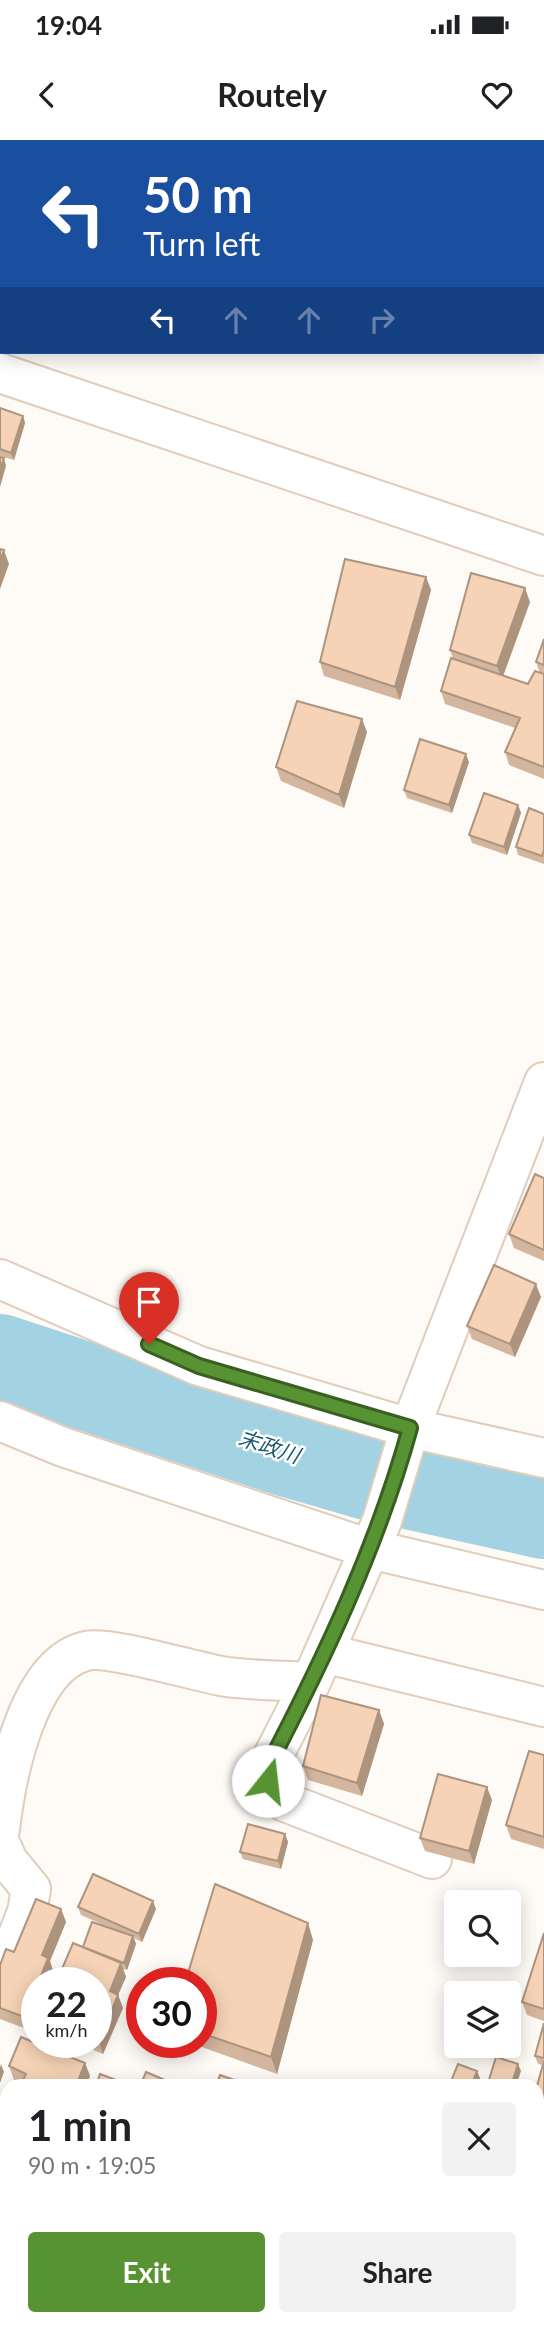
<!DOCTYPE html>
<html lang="en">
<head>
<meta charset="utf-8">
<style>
  :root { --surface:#fff; --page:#f2f2f2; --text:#202124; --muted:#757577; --accent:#579332 }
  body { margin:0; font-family:Lato,"Noto Sans JP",sans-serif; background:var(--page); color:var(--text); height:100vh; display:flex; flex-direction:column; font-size:26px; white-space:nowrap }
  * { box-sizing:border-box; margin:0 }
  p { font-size:23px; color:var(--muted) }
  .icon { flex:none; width:38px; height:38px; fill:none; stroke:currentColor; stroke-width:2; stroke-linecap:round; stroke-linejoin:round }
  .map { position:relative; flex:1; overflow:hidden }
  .details { position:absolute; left:0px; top:1939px; width:544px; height:247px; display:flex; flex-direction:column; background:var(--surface); border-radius:21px 21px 0 0; box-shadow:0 4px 18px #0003 }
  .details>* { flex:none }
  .guide { position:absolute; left:0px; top:0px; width:544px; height:214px; box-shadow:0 4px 18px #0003; background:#1a4fa0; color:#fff; overflow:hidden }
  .buttons { position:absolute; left:444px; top:1750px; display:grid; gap:14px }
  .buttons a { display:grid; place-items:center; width:77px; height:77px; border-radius:7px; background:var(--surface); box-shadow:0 4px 18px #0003; font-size:35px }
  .speed { position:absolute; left:21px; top:1827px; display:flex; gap:14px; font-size:35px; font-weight:700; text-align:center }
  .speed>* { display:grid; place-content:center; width:91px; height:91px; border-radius:50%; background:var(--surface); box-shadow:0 4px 18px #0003; line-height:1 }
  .speed small { font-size:18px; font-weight:400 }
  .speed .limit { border:10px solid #d22; background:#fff; color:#111 }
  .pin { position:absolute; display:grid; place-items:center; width:60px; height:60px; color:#fff; margin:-72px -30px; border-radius:50% 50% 50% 0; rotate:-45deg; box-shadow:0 0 7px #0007 }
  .pin .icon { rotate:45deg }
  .me { position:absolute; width:77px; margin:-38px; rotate:16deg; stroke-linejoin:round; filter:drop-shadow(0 0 5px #0008) }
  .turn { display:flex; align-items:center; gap:24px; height:147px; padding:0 28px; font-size:32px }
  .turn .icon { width:91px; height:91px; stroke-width:2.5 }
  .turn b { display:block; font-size:49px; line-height:60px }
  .lanes { display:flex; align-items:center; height:66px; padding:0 28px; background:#0003; justify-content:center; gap:35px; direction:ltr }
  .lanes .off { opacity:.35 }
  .round { display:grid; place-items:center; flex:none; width:74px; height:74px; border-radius:7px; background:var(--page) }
  .headline { display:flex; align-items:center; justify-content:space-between; height:119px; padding:0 28px }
  h1 { font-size:42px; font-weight:700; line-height:52px }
  .primary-button { display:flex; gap:14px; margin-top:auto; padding:14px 28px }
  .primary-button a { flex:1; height:80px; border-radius:7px; background:var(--accent); color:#fff; font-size:28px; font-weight:700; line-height:80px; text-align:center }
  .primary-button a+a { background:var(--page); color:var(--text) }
  .status { display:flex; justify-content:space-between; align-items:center; height:49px; padding:0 35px; background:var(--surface); direction:ltr }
  .status svg { height:19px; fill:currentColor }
  header { display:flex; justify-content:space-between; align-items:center; height:91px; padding:0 28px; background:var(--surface); font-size:32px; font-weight:700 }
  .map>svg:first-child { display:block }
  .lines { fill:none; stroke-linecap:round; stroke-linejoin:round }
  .river { stroke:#a3d3e3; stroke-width:88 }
  .minor-casing { stroke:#e2ccba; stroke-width:42 }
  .minor { stroke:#fff; stroke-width:38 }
  .wall { fill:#d4b59d }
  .shaded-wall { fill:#ac947f }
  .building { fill:#f6d3b6; stroke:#ac947f; stroke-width:2 }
  .route-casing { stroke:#396020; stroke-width:18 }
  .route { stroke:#579332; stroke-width:12 }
  .labels { text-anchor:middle; stroke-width:5; stroke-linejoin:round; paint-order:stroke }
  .water-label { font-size:21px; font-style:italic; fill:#1b5a6b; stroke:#fff }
</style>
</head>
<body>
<div class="status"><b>19:04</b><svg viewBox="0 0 49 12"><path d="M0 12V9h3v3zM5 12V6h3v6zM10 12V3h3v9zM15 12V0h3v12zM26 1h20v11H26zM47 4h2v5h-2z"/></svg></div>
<header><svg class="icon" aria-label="back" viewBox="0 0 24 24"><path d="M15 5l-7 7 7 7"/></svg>Routely<svg class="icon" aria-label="heart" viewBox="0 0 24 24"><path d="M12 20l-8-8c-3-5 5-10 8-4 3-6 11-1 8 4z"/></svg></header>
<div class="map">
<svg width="544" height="2185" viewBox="0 0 544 2185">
  <rect width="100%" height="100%" fill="#fefaf6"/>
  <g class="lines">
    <path class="river" d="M0,1218L285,1312L368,1336L544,1375"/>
    <g class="minor-casing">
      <path id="minor" d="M0,233L544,416
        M0,1139L199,1226L410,1288L544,1318
        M0,1281L63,1307L370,1409L544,1450
        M324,1513L544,1567
        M311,1542L267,1628C268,1644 273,1651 285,1662L432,1719
        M0,1689C6,1638 27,1525 86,1511C108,1505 193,1531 221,1536C250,1541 282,1540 311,1542L382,1381L410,1288L544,942
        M0,1703L8,1721L31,1749L27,1772L0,1841
        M537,2046H544
        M537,2177L544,2167
        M0,2180L16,2179"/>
    </g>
    <use href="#minor" class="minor"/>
  </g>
  <path class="wall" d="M0,0L2,2V131H0Z
    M0,268L23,276L25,283L14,320L0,316Z
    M426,437L431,450L400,560L324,536L320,522Z
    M530,462L503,536L528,544L540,533L536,522L544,499V639L509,625L505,612L515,588L445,564L441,551L453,519L450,510Z
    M367,592L344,668L281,641L276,627Z
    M469,622L452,673L407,658L404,650Z
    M518,665L521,673L507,715L472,703L469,695Z
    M544,674V724L518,715L516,707Z
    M544,1038V1121L514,1108L509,1094Z
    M541,1157L515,1217L472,1199L467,1186Z
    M379,1570L384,1584L362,1656L308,1640L303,1626Z
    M544,1615V1709L511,1699L506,1685Z
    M492,1660L474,1724L425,1711L420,1698Z
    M285,1694L288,1702L281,1729L243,1719L240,1712Z
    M78,1767L156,1769L142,1802L134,1798L136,1804L127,1830L123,1829L126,1837L118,1855L123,1868L103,1914L82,1905L81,1902H96V1843L83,1807L115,1790L81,1775Z
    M61,1769L66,1782L50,1821L53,1831L48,1843H37V1871L29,1890L0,1879V1825Z
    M544,1793V1881L527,1875L522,1862Z
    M313,1800L277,1934L188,1902H201V1843Z
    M544,1883V2018L537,2017V1946L543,1925L538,1924L535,1916Z
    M85,1923L90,1936L86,1946H20L22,1943L14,1940L9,1926Z
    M0,2007L7,2009V2111L0,2134Z
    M537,2052L544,2056L543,2147L537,2144Z
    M362,2179H404L401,2185H373L363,2180Z"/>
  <path class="shaded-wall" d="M54,0H64V2H54Z
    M23,276L25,283L14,320L11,313Z
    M4,318L6,326L0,347V330Z
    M4,410L9,424L0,449V421Z
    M426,437L431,450L400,560L395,547Z
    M525,448L530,462L502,539L497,526Z
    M362,579L367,592L344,668L339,655Z
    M466,614L469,622L452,673L449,665Z
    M518,665L521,673L507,715L504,707Z
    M536,1144L541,1157L515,1217L510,1204Z
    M379,1570L384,1584L362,1656L357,1643Z
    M487,1647L492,1660L474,1724L469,1711Z
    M285,1694L288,1702L281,1729L278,1721Z
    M153,1761L156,1769L142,1802L139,1794Z
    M61,1769L66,1782L50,1821L53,1831L48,1843H38L42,1815Z
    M308,1783L313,1800L277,1934L271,1917Z
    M133,1796L136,1804L127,1830L124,1823Z
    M121,1823L126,1837L118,1855L123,1868L103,1914L99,1901L110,1851Z
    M37,1846V1871L29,1890L24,1877Z
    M85,1923L90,1936L86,1946H76Z
    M1,1924L4,1932L0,1943V1928Z
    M518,1924L521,1931L516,1946H511Z
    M477,1931L480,1938L477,1946H471Z
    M7,2081V2111L0,2134V2105Z
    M544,2124V2146L543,2147L538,2134Z
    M203,2179H212L210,2185H202Z
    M397,2179H404L401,2185H394Z
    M436,2179H442L439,2185H433Z"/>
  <path class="building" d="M4,0H54V2H3Z
    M71,0H137L136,2H70Z
    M2,6V120L0,119V10Z
    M0,268L23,276L11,313L0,309Z
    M0,317L4,318L0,330Z
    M0,409L4,410L0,421Z
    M345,419L426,437L395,547L320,522Z
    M471,433L525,448L497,526L450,510Z
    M544,499V525L536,522Z
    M451,518L528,544L535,531L544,534V627L505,612L520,578L441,551Z
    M297,561L362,579L339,655L276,627Z
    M420,599L466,614L449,665L404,650Z
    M484,653L518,665L504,707L469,695Z
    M529,668L544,674V710L542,716L516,707Z
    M535,1034L544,1038V1110L509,1094Z
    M494,1125L536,1144L510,1204L467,1186Z
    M321,1555L379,1570L357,1643L303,1626Z
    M529,1611L544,1615V1697L506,1685Z
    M438,1634L487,1647L469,1711L420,1698Z
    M248,1684L285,1694L278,1721L240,1712Z
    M93,1734L153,1761L139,1794L78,1767Z
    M215,1744L308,1783L271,1917L201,1893V1843H185Z
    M36,1759L61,1769L42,1815L48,1818L38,1843H37V1846L24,1877L0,1868V1825L6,1809L14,1812Z
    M92,1782L133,1796L124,1823L83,1807Z
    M544,1793V1869L522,1862Z
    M73,1803L121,1823L110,1851L118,1855L99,1901L96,1900V1843H56Z
    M544,1883V1918L535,1916Z
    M21,1897L85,1923L76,1946H20L26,1934L9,1926Z
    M496,1917L518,1924L511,1946H498L488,1943Z
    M544,1921V2006L537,2005V1946Z
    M458,1924L477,1931L471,1946H456L450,1944Z
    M146,1932L179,1946H140Z
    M100,1934L119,1941L117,1946H96Z
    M220,1935L252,1946H216Z
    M0,2007L7,2009V2052L0,2050Z
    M537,2052L544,2056V2124L538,2134H537Z
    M0,2058L7,2060V2081L0,2105Z
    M146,2179H203L202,2185H144Z
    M374,2179H397L394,2185H387Z
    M405,2179H436L433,2185H402Z
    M356,2181L363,2185H354Z"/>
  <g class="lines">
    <g class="route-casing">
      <path id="route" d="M149,1204L199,1226L410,1288C377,1407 324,1519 267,1628L268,1641"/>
    </g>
    <use href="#route" class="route"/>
  </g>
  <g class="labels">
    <g class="water-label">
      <text transform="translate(269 1307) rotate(18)" y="7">末政川</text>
    </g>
  </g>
</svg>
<div class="buttons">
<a><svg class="icon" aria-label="search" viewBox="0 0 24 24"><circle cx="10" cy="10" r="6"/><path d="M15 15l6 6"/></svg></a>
<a><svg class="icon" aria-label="layers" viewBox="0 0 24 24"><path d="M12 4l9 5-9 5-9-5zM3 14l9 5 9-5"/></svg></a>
</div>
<div class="speed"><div>22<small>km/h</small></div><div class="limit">30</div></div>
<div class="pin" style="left:149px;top:1204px;background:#d93025"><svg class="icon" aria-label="arrive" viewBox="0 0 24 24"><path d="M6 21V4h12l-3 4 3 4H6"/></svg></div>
<svg class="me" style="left:268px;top:1641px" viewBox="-20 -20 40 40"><circle r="19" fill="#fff"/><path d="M0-13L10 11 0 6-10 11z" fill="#579332"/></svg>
<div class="guide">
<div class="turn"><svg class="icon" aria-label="left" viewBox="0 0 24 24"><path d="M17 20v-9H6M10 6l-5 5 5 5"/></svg><div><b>50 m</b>Turn left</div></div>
<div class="lanes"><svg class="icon" aria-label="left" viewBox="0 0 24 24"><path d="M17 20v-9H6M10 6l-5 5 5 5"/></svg><svg class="icon off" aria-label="ahead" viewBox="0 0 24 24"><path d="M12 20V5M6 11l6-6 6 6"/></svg><svg class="icon off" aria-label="ahead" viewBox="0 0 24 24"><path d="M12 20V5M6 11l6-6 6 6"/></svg><svg class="icon off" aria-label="right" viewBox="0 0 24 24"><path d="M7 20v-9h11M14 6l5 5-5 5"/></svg></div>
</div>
<section class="details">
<div class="headline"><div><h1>1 min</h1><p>90 m · 19:05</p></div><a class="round"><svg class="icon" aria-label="close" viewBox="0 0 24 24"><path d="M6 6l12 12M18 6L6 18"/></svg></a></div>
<div class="primary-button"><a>Exit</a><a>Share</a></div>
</section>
</div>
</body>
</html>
